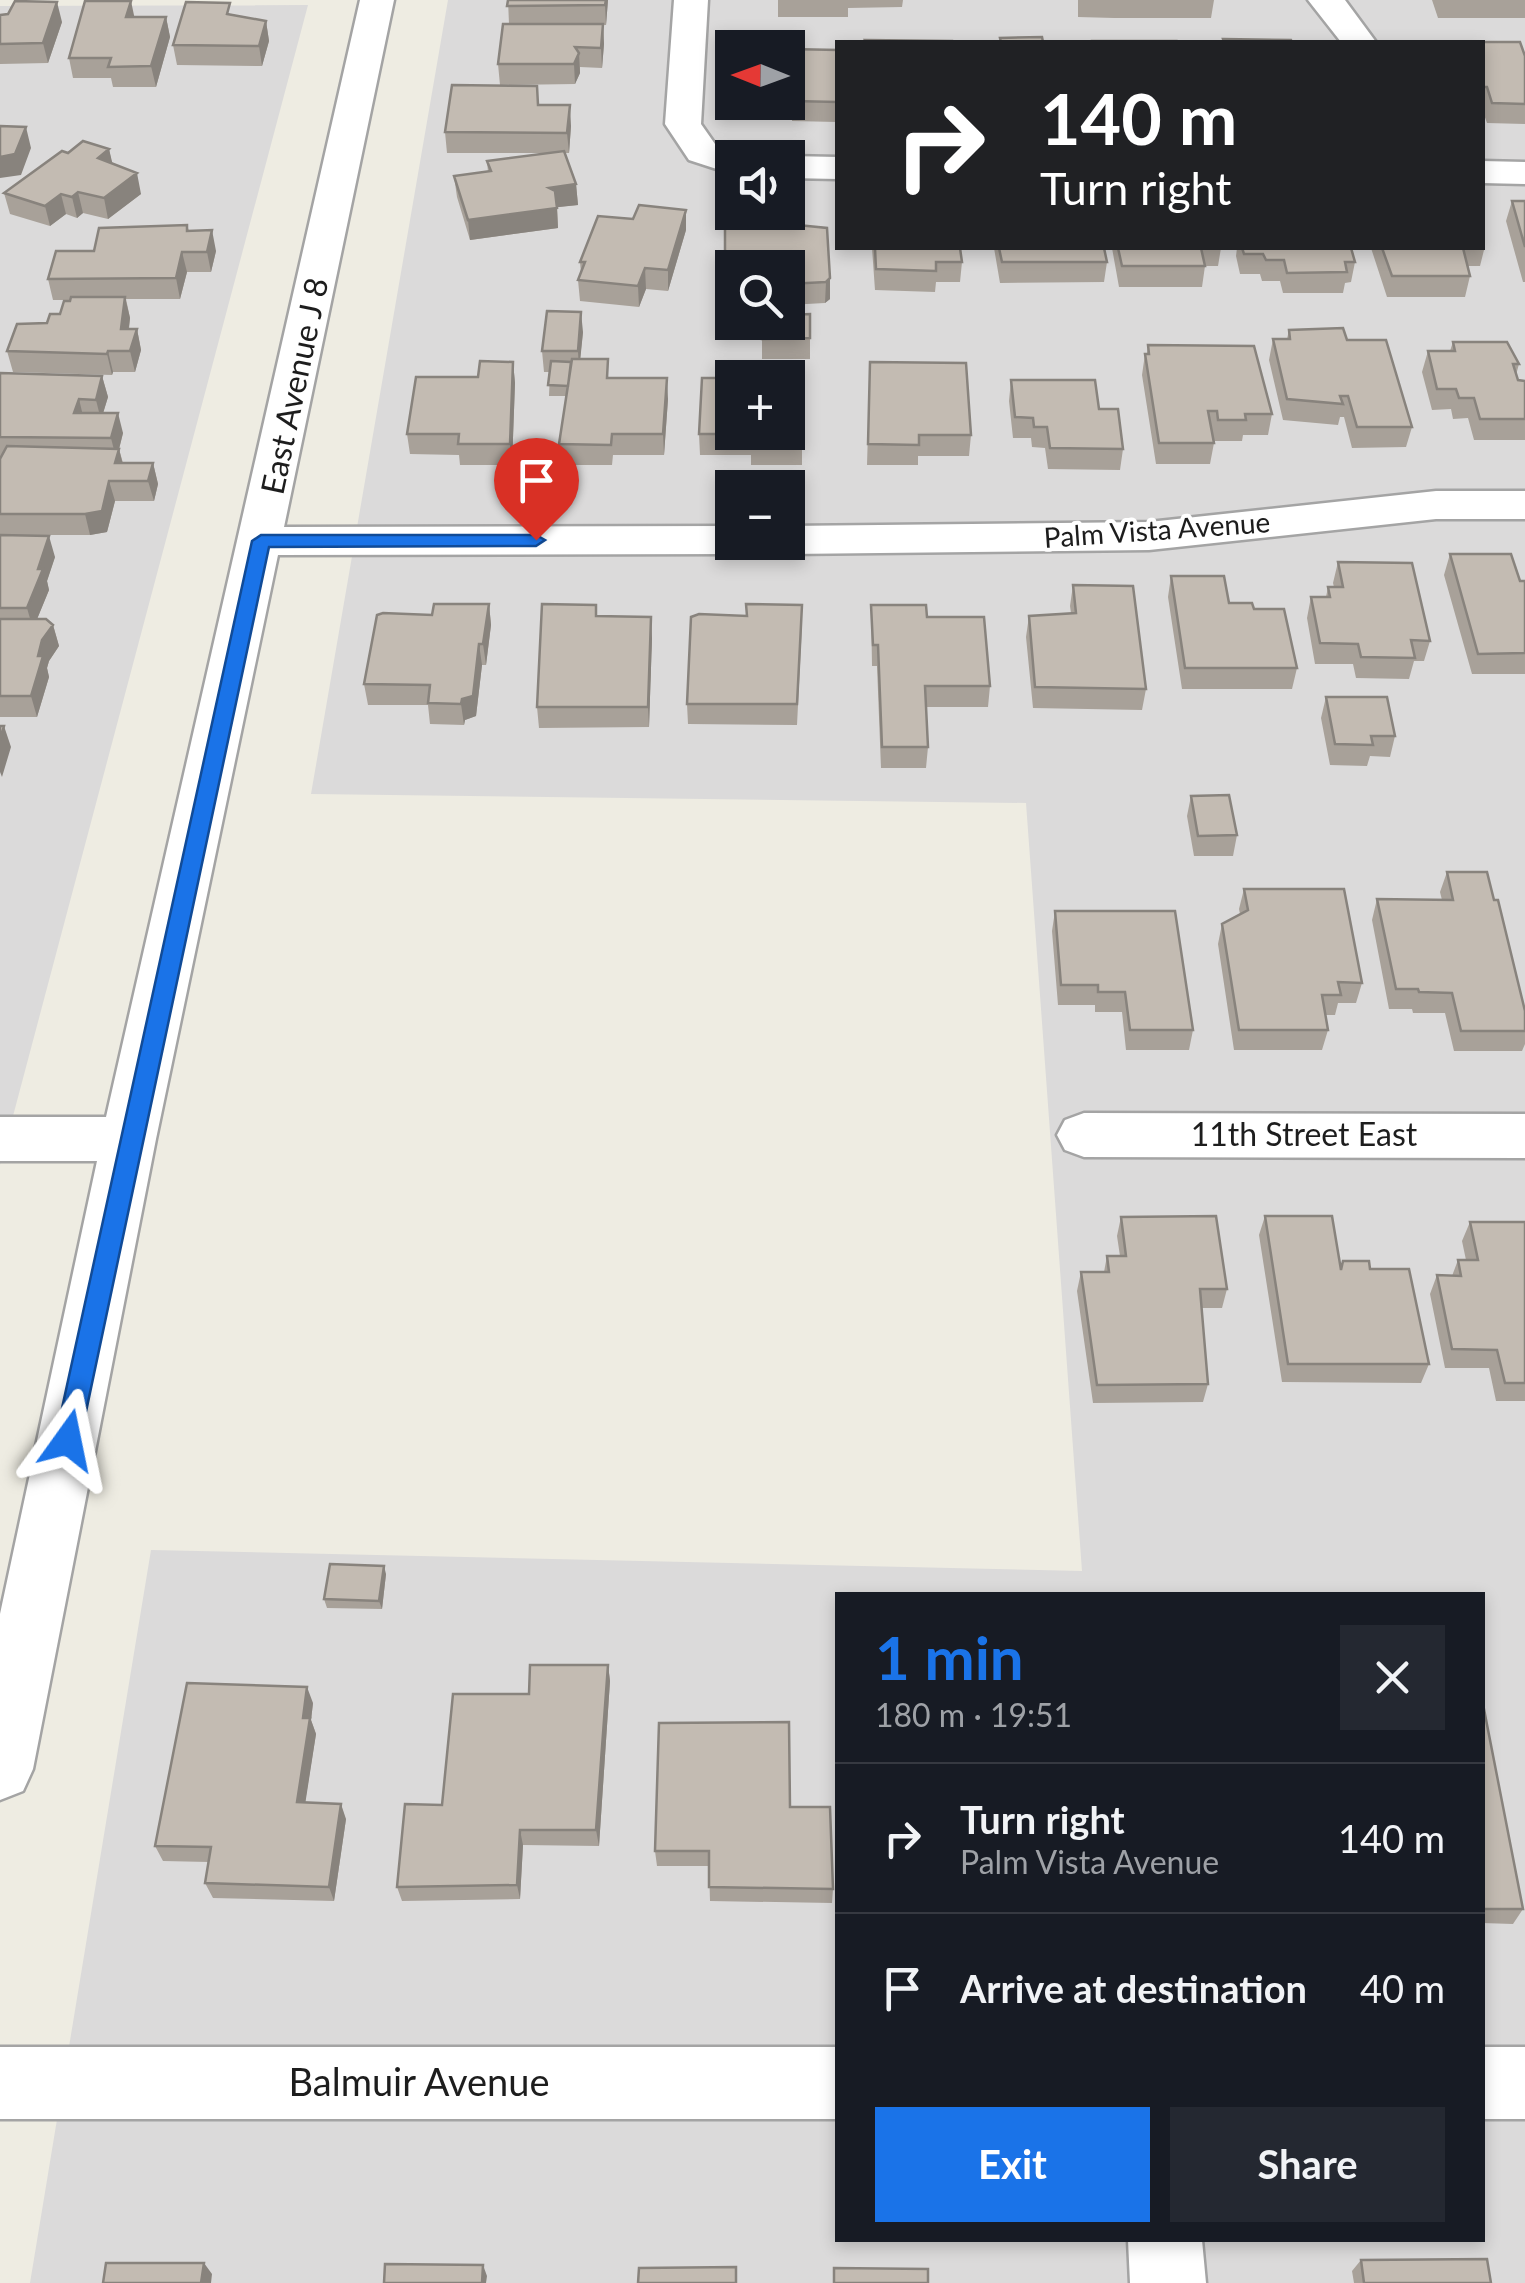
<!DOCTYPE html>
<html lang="en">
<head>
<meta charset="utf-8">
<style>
  :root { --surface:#171b24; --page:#242831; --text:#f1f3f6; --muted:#9ea1a6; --line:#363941; --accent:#1a73e8 }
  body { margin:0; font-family:Lato,sans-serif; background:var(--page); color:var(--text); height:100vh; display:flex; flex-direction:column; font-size:38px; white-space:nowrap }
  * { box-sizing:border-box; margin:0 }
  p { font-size:32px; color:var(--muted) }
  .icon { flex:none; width:55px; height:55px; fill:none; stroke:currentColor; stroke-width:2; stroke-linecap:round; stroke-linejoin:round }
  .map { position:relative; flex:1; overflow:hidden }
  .panel { position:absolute; left:835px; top:1592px; width:650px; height:650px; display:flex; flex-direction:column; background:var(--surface); border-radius:0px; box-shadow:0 5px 15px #0003 }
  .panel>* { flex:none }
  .guide { position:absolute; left:835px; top:40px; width:650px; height:210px; border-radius:0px; box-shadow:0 5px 15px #0003; background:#202124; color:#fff; overflow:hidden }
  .needle { width:65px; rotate:271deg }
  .buttons { position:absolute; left:715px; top:30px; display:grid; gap:20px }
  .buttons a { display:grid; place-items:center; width:90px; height:90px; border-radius:0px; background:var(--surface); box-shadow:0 5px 15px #0003; font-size:50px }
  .pin { position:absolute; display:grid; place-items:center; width:85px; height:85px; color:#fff; margin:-102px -42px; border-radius:50% 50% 50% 0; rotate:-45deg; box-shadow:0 0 10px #0007 }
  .pin .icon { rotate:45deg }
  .me { position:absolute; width:110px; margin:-55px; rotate:12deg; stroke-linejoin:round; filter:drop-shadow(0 0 8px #0008) }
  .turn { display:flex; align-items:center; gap:35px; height:210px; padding:0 40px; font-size:45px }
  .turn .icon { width:130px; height:130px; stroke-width:2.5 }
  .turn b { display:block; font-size:70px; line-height:85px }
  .round { display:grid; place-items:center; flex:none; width:105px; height:105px; border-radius:0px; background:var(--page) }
  .head { display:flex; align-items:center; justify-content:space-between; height:170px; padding:0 40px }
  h1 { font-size:60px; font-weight:700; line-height:75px; color:var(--accent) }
  .action { display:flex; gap:20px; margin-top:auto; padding:20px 40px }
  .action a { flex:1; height:115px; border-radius:0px; background:var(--accent); color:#fff; font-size:40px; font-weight:700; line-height:115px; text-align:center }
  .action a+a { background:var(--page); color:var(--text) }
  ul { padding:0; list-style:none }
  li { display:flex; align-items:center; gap:30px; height:150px; padding:0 40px; border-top:2px solid var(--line) }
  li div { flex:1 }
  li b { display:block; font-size:38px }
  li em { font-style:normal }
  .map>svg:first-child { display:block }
  .residential { fill:#dbdada; fill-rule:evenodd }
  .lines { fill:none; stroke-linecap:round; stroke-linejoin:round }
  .minor-casing { stroke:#a4a4a4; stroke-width:5 }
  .minor { fill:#fff; fill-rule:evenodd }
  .wall { fill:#a8a199 }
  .shaded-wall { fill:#88837d }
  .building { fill:#c3bbb2; stroke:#88837d; stroke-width:2.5 }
  .route { fill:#1a73e8; stroke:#114b97; stroke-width:2.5 }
  .labels { text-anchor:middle; stroke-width:8; stroke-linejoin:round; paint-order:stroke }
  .far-street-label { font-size:28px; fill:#1d1d1d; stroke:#fff }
  .street-label { font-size:32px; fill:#1d1d1d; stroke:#fff }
  .near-street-label { font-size:38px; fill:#1d1d1d; stroke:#fff }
</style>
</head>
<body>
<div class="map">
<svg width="1525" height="2283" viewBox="0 0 1525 2283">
  <rect width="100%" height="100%" fill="#eeece2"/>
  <path class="residential" d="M448,0H1525V2283H30L151,1550L1082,1571L1026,803L311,794ZM838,42H1482V248H838ZM732,48H788V102H732ZM732,158H788V212H732ZM732,268H788V322H732ZM732,378H788V432H732ZM732,488H788V542H732ZM838,1595H1482V2240H838Z
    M308,5L0,1165V6Z"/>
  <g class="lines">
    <g class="minor-casing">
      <path id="minor" d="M360,0H394L284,527L732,526V542H752L748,550L732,554L278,555L156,1139L33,1769L23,1791L0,1800V1614L97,1161H0V1117H106Z
        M674,0H708L701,124L715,144L747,158H732V174L689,160L665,124Z
        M1308,0H1345L1376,42H1341Z
        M788,156L838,157V179L788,178V158H781Z
        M1482,161L1525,162V184L1482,183Z
        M1436,491H1525V519H1436L1149,550L788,554L772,550L768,542H788V526L1149,522Z
        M1084,1113L1525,1114V1158L1084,1157L1065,1150L1057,1135L1065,1120Z
        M0,2047H838V2119H0Z
        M1482,2047H1525V2119H1482Z
        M1128,2240H1202L1206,2283H1130Z"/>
    </g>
    <use href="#minor" class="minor"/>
  </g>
  <path class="wall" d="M492,0H608L606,25H603L604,44L602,68L580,67V73L575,84L500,85L498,64L509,24L508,0Z
    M778,0H903L902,7L848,8V17H778Z
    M1078,0H1214L1211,18H1114L1078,17Z
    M1432,0H1525V18H1438Z
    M0,15L62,22L48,63L0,64Z
    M233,15L266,21L269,41L262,66L177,65L173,45Z
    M134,17H166L170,37L156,87H113L111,78H73L69,58Z
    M1482,42L1525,56V124L1487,123L1482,109Z
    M788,49L838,50L837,122L792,121V108H758V102H788Z
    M538,105L571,126L569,153H565L576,184L578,205L557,207L558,228L470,240L457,197L454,176L488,172L487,161L550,153H447L445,132Z
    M109,149L112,164L141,194L108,219L83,213L77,218L66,214L50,226L10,214L4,193L68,153Z
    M1512,201H1525V282H1523L1506,221Z
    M725,213L792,228L830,278V299L825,303L788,305V268H732V278H726Z
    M187,225L189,231L216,251L211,272H187L180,299H126L130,318L129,329H137L141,350L135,372H113L112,375L13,372L7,351L60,314L70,301V300H53L48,279L94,251Z
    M686,230L668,291L646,289L639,307L580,301L578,280L581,273L580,262Z
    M1482,238L1485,246L1480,266H1468L1470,276L1465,297H1387L1371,248H1482Z
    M872,248H960L962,262L960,282H936L935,292L875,290Z
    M994,248H1104L1107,262L1104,282L1000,283Z
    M1112,248H1221L1218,266H1205L1202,287H1119Z
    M1237,248H1351L1355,262L1351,282L1345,283L1343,293H1283L1280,281H1262L1260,274H1240L1236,256Z
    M810,314V359H762V322Z
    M1289,330L1347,340L1412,427L1406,447L1352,448L1344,417H1340L1338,425L1283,420L1269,360L1273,339H1287Z
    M583,332L580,359L610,378L668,399L664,455H613L612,465H561L559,444L567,396H549L550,372H544L542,351Z
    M1453,342L1519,364L1516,375L1518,380L1525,381V440H1474L1468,418L1453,419L1451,409L1432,410L1422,372L1428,351H1450Z
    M1148,345L1272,414L1268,435H1243L1242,441H1214L1212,432L1214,443L1210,464H1156L1142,375L1145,354H1147Z
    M513,362L515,383L512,465H460L459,455L410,454L407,434L478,377Z
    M870,362L971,435L969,456H918V465H867Z
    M0,373L102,376L108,397L103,413L123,433L119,449L123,463H153L158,484L154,501H115L107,532L90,535H0Z
    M791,379L797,410H802V465H751V455H700L699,434Z
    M1011,380L1099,409L1123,449L1120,470L1048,469L1045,448L1032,447L1031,438H1013L1009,401Z
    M0,535L55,557L47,581L49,590L37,619L53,625L59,646L49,661L47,668L49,677L37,717H0Z
    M1450,554L1520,581H1525V674H1472L1444,575Z
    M1338,562L1430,641L1424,661H1414L1409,679L1356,678L1353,664H1315L1307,618L1311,597H1326L1328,587H1334L1333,583Z
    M1171,576L1229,603L1254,609L1297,668L1292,689H1182L1168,597Z
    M1073,585L1146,689L1142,710L1033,708L1026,637L1029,616L1071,613L1070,606Z
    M489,604L491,625L486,665H482L476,716L465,720L464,725L430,724L428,705H368L364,684L432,615Z
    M871,605L927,617L990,686L988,707H926L928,747L926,768H881L877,666H872Z
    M746,616L802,625L797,725L688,724L687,704Z
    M652,638L649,727L539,728L537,707Z
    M1326,697L1395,736L1390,757L1370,756L1367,766L1330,765L1321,718Z
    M1191,796L1237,835L1233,856H1194L1187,816Z
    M1447,872L1525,1011V1044L1522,1051H1454L1445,1013H1413L1412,1009H1389L1372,920L1377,899L1442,900L1440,892Z
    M1244,889L1362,983L1356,1003H1338L1335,1015H1325L1328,1030L1322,1050H1234L1218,944L1222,924L1240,914L1239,909Z
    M1055,911L1193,1030L1189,1050H1126L1122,1012H1095V1005H1058L1052,931Z
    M1265,1216L1341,1268L1370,1269L1429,1364L1421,1383L1282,1382L1259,1235Z
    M1121,1217L1227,1289L1222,1308H1201L1208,1384L1203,1402L1093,1403L1077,1291L1081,1272H1104L1107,1256H1120L1117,1236Z
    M1470,1222H1525V1401H1496L1489,1368H1445L1430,1294L1437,1275L1452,1276L1458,1260H1466L1462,1241Z
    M386,1574L382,1609L327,1608L324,1599Z
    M608,1665L610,1681L599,1846L523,1845L520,1899L402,1901L397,1887L442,1805L529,1694Z
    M1482,1699L1523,1909L1513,1924L1482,1923Z
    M313,1703L311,1720L316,1734L305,1802L346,1819L334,1901L213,1898L205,1883L209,1862L163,1861L155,1846Z
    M790,1807L833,1889L832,1903L710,1901L709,1866H657L655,1851Z
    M1361,2260L1491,2283H1354L1352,2271Z"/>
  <path class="shaded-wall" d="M606,0H608L606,25L605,5Z
    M131,1L135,20L126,17Z
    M57,2L62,22L48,63L43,43Z
    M166,17L170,37L156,87L151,66Z
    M266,21L269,41L262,66L259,46Z
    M603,24L604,44L602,68L601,48Z
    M579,53L580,73L575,84L574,64Z
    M570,105L571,126L569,153L567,133Z
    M26,127L31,148L21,175L0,178V157Z
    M109,149L114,170L98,158Z
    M137,173L141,194L108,219L104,198Z
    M576,184L578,205L550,208L549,188Z
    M78,192L83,213L77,218L72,197Z
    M61,194L66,214L50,226L45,206Z
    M557,208L558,228L470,240L468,220Z
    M686,210V230L668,291V270Z
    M212,230L216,251L211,272L207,252Z
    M182,252L187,272L180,299L176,278Z
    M645,268L646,289L639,307L638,286Z
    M830,278V299L825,303L826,282Z
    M125,297L130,318L126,350L121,329Z
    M581,312L583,332L579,372L578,351Z
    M137,329L141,350L135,372L130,351Z
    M108,351L113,372L112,375L107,354Z
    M513,362L515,383L512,465L510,444Z
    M102,376L108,397L101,420L96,400Z
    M667,378L668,399L664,455L663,434Z
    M79,399L84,420L74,413Z
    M118,413L123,433L119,449L124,469L115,463L116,458L111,438Z
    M153,463L158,484L154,501L148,481Z
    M109,481L115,501L107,532L90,535L85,514Z
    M49,536L55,557L47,581L49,590L33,629L27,608Z
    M489,604L491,625L486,665L483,644Z
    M651,617L652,638L649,727L648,707Z
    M53,625L59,646L49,661L47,668L49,677L37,717L31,696L38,656L42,640Z
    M479,644L482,665L476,716L465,720L464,725L461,704Z
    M4,726L11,747L2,777L0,772V740Z
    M384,1566L386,1574L382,1609L379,1601Z
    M608,1665L610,1681L599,1846L596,1830Z
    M307,1687L313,1703L311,1720L316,1734L303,1818L297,1802L303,1718Z
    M341,1804L346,1819L334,1901L329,1887Z
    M520,1830L523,1845L520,1899L517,1885Z
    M204,2263L212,2274L211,2283H201Z
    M483,2265L487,2276L486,2283H482Z"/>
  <path class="building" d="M508,0H606L605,5L507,6Z
    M15,1L57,2L43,43L0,44V15L8,14Z
    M85,1H131L126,17H166L151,66L108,67L111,58H69Z
    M186,2L230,3L227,14L266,21L259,46L173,45Z
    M503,24H603L601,48L575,47L579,53L574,64H498Z
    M1042,37L1043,42H1001L1000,38Z
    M1223,39L1291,40L1292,42H1224Z
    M865,40L952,41V42H866Z
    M1092,41H1177L1178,42H1092Z
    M1434,42H1520L1525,56V104L1492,103L1487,87H1482V42Z
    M788,49L838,50V102L792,101V88H788Z
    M452,85L537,86L538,105H570L567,133L445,132Z
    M0,126L26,127L15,154L0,157Z
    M83,141L109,149L98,158L137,173L104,198L78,192L72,197L61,194L45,206L4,193L62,151L68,153Z
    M564,151L576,184L549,188L555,191L557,208L468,220L454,176L491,171L487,161Z
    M1512,201H1525V247Z
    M639,205L686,210L668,270L645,268L638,286L578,280L585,262H580L598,216L633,219Z
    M725,213H791L792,228L798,225L827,228L830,278L826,282L788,284V268H747L745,257H725Z
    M187,225V231L212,230L207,252H182L176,278L48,279L56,251H94L99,228Z
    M875,248H960L962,262H936V271L876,269Z
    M999,248H1104L1107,262H1002Z
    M1118,248H1201L1205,266H1122Z
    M1242,248H1351L1355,262H1345L1347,272L1287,273L1284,260H1266L1263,254H1244Z
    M1382,248H1463L1470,276H1392Z
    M71,297H125L121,329H137L130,351H108L107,354L7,351L17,324L47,323L50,314H60L64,301H70Z
    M547,311L581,312L578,351H542Z
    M810,314V338L762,339V322H788V315Z
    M1343,328L1347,340H1386L1412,427H1357L1348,396H1340L1343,404L1287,399L1273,339H1290L1289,330Z
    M1453,342H1507L1519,364H1513L1518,380L1525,381V419H1480L1474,398H1459L1456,389H1437L1428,351H1455Z
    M1148,345L1254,346L1272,414H1245L1246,420H1218L1217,411H1208L1214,443H1159L1145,354H1149Z
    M572,359H608L607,378H667L663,434H612L611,445L559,444Z
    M480,361L513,362L510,444H458L459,434H407L416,377H478Z
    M551,361L571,362L568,386L548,385Z
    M870,362L966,363L971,435H919V445L868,444Z
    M762,364H792L791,379H797V410H802V445L751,444V434H699L702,378H732V432H788V378H762Z
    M0,373L102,376L96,400L79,399L74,413H118L111,438L0,437Z
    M1011,380H1095L1099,409H1118L1123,449L1050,448L1047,427H1034L1033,418L1015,417Z
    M7,446L119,449L115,463H153L148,481H109L102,511L85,514H0V459Z
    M0,535L49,536L38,569H43L27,608H0Z
    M1450,554H1511L1520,581H1525V653L1478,654Z
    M1338,562L1412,563L1430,641L1411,640L1415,658L1361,657L1358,644L1320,643L1311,597H1330L1328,587H1343Z
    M1171,576H1224L1229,603H1252L1254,609H1284L1297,668H1185Z
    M1073,585L1133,586L1146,689L1035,687L1029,616L1076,613Z
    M434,604H489L483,644H479L473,696L462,699L461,704L428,703L430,685L364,684L377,615L383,613L432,615Z
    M542,604L596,605V616L651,617L648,707H537Z
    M746,604L802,605L797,704H687L691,617L699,614L747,616Z
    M871,605H926L927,617H984L990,686H925L928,747H882L878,645H873Z
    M0,619H46L53,625L42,640L38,656H43L31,696H0Z
    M1326,697H1387L1395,736H1371L1373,745L1335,744Z
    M0,726H4L0,740Z
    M1229,795L1237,835L1198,836L1191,796Z
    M1447,872H1487L1494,900H1498L1525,1011V1031H1461L1452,993L1419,992L1418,989H1396L1377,899L1453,900Z
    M1244,889H1344L1362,983L1338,982L1341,995H1322L1328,1030H1239L1222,924L1248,910Z
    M1055,911H1175L1193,1030H1130L1125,992H1098V985H1061Z
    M1216,1216L1227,1289H1200L1208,1384L1097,1385L1081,1272H1109L1107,1256H1126L1121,1217Z
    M1265,1216H1332L1341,1270L1343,1261H1369L1370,1269H1409L1429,1364H1288Z
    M1470,1222H1525V1383H1505L1497,1350L1452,1349L1437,1275L1461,1276L1458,1260H1478Z
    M330,1564L384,1566L379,1601L324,1599Z
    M530,1665H608L596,1830H520L517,1885L397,1887L405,1804L442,1805L453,1694H529Z
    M187,1683L307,1687L303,1718H310L297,1802L341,1804L329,1887L205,1883L211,1847L155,1846Z
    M1482,1699L1523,1909H1482Z
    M789,1722L790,1807H830L833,1889L709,1887V1851H655L659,1723Z
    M1487,2259L1491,2283H1364L1361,2260Z
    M106,2263H204L201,2283H103Z
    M385,2264L483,2265L482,2283H384Z
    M736,2267V2283H638L639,2268Z
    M834,2268L928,2269V2283H834Z"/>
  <path class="route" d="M261,535H536L545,540L536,546L269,547L80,1440L76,1448L68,1451L59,1448L55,1440L252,541Z"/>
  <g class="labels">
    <g class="far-street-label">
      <text transform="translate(1157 530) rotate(-4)" y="10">Palm Vista Avenue</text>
    </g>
    <g class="street-label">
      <text transform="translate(295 386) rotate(-78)" y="11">East Avenue J 8</text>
      <text x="1304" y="1146">11th Street East</text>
    </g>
    <g class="near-street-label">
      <text x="419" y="2096">Balmuir Avenue</text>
    </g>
  </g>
</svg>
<div class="buttons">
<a><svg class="needle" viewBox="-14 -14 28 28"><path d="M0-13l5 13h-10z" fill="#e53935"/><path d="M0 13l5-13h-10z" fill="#9ea1a6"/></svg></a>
<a><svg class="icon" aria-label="sound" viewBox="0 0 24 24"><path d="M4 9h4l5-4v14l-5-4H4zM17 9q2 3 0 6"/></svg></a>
<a><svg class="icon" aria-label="search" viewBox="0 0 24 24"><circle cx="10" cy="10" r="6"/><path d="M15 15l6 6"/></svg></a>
<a>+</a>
<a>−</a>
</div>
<div class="pin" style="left:536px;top:540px;background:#d93025"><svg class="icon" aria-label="arrive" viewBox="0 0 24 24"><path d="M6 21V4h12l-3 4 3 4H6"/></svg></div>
<svg class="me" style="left:68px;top:1440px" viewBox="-20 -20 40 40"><path d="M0-17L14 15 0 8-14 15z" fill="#1a73e8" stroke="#fff" stroke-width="4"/></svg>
<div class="guide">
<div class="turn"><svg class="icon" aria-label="right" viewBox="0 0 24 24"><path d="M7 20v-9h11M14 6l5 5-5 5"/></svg><div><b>140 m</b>Turn right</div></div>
</div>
<section class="panel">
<div class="head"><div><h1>1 min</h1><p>180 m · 19:51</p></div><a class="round"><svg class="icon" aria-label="close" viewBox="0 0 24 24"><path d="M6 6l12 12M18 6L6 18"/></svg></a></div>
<ul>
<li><svg class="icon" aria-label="right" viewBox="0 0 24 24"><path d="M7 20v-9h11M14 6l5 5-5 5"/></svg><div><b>Turn right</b><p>Palm Vista Avenue</p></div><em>140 m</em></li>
<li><svg class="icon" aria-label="arrive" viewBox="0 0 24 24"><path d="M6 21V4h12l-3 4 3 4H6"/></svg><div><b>Arrive at destination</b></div><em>40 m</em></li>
</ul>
<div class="action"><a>Exit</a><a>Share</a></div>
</section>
</div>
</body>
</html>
